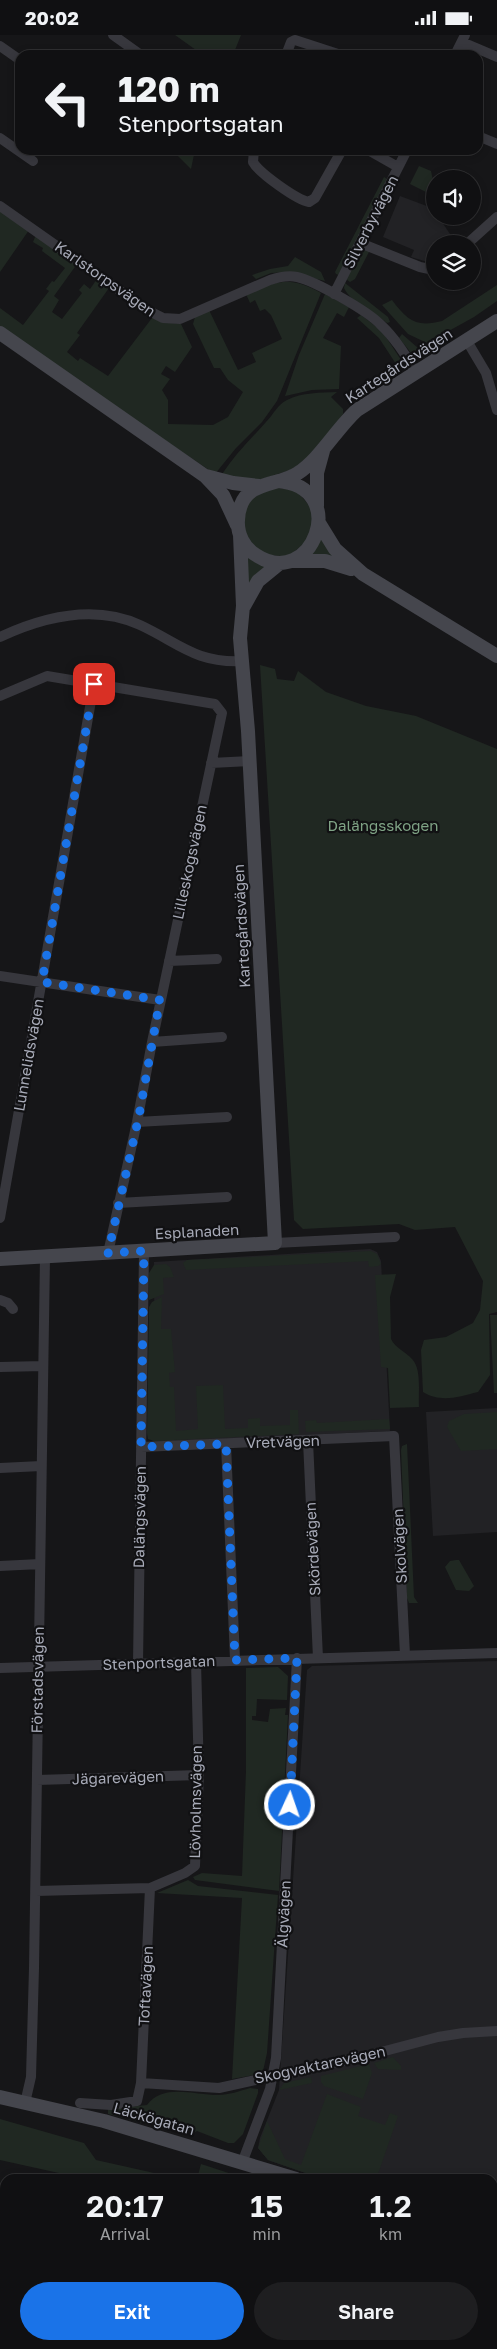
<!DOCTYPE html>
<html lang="en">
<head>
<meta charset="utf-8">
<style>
  :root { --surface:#101012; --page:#1e1e20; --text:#f1f3f6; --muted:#9c9d9f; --line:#303032; --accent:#1a73e8 }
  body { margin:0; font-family:"Golos Text",sans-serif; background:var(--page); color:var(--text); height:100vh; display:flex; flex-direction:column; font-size:19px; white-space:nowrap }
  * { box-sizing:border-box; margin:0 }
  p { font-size:16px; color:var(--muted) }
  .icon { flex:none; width:28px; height:28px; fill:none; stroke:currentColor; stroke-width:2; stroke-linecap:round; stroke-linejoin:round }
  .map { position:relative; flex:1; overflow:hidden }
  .panel { position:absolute; left:0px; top:2139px; width:498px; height:176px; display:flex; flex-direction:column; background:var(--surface); border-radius:15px 15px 0 0; box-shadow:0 2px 8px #0003,0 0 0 1px var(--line) }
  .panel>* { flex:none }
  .banner { position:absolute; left:15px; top:15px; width:468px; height:105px; border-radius:15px; box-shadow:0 2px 8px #0003,0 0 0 1px var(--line); background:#101012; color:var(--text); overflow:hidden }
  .fabs { position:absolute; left:426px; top:135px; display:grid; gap:10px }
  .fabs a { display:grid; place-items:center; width:55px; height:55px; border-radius:50%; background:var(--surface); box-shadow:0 2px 8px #0003,0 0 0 1px var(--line); font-size:25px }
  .pin { position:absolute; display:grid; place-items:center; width:42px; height:42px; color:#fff; margin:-21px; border-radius:10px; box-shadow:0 2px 8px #0006 }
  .me { position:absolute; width:55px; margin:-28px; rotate:3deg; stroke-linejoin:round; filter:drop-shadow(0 0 4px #0008) }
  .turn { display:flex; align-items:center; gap:18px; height:105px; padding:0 20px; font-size:22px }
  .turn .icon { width:65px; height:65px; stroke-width:2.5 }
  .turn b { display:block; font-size:35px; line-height:42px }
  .eta { display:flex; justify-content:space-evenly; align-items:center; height:85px; text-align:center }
  .eta b { font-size:30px; font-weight:600; line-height:35px }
  .action { display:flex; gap:10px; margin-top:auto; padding:10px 20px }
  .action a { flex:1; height:58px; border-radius:30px; background:var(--accent); color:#fff; font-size:20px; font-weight:600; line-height:58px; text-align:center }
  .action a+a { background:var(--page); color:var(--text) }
  .status { display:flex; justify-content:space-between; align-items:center; height:35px; padding:0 25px; background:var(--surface); direction:ltr }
  .status svg { height:14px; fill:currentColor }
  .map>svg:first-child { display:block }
  .built { fill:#222225 }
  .green { fill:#202822 }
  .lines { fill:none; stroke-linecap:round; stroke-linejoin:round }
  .stream { stroke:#2c333c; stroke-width:2.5 }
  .street { stroke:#37373d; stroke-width:10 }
  .secondary { stroke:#45464d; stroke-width:14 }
  .route { stroke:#1a73e8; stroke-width:9; stroke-dasharray:0 16.2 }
  .labels { text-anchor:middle; stroke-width:4.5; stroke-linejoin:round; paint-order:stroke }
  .street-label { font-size:15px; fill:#a8abb8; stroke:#111113 }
  .park-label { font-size:15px; fill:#7fa385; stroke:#111113 }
</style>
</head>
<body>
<div class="status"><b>20:02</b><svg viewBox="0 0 49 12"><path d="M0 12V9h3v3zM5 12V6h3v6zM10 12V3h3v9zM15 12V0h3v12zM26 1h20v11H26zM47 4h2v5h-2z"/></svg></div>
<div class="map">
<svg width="497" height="2314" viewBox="0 0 497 2314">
  <rect width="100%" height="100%" fill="#161618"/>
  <path class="built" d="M400,161L432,173L435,181H438L452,202L443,209H435V225L431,228L411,222L414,215L383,202Z
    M370,1214L377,1217L381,1226L390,1396L155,1407L154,1227Z
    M497,1373V1497L433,1501L426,1377Z
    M497,1626V2206L493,2204L492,2144H323L268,2125L258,2113L260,2103L279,2055L307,1635L312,1631Z"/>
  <path class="green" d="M175,0H241L233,20H203Z
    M164,115H195L191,134L178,121Z
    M419,131L431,136L433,146L428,158L410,149Z
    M384,142L387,144L339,240L336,239L335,237Z
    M0,175L29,195L0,237Z
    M36,200L77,229L54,261L59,265L52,277L62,284L82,258L79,255L84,249L90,254L97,244L109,253L77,298L80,300L67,317L78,326L80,323L108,341L152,283L162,287L181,289L192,312L175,337L166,331L161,339L170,344L162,355L168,365V389L213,390L228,382L243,357L228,345L220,333H214L193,289L195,282L209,275L238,335L256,327L252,318L282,304L271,280L265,274L260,276L255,265L250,268L246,259C276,246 290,240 321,258L277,366L262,387L236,413L215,439L62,336L0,291V273L23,290L49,256L46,254L52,246L54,247L65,233L42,216L43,213L33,207Z
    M365,214L370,215L355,244L350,247L346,244L360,217Z
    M295,222L321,237L325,246L289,237L271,238L256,244L252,240L270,234L288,231Z
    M345,248L388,282L390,287L387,288C374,277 352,269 344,253Z
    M497,250V266L474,282L427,308L408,299L382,270L392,265C407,285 416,293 442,286Z
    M325,259L349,272L344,282L337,278L323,303L341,311L339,354L312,355L285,361L299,320Z
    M361,280L382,296L401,325L396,329L379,303L357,283Z
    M402,299L418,313L412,319L399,303Z
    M337,357L331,362L343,374V379L310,422L300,432L262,444L248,446L221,441C234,420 250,405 266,387C274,379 277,370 287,365C302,357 321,358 337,357Z
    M269,452L296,455L313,475V501L288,522L262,519L244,499C245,474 244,464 269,452Z
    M321,502L334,521V523L312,521L311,517Z
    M246,522L267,530L249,552L246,545Z
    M260,630L275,634L277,644L294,646L298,636L326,657L366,671L416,681L497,714V1277L489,1279L490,1340L478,1357C458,1362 441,1368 423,1357L421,1315L424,1305L446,1302L473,1288L480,1275L483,1246L455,1192L415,1195L399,1189L303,1194L294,1185Z
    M371,1216L377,1219L381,1229L378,1231L369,1232L368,1226L186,1235L183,1228L187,1225Z
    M166,1229L170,1232L174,1242L163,1243L164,1259L149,1265V1238L154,1230Z
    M396,1239L390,1262L391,1304C396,1314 405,1316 412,1324C422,1334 418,1358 419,1372L390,1373L388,1333L381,1332L375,1240Z
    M162,1262L161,1294H171L175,1337L169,1338L170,1352H174L176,1396L198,1394L196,1351L223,1350L225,1394L248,1393V1384L260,1383V1391L290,1390V1375H298L299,1399L154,1406L148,1404L147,1398L149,1272L152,1267Z
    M490,1280H497V1358H494Z
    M497,1377V1414L461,1416L447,1392L449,1386L464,1379Z
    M389,1384L390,1394L306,1397L305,1386L316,1385L317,1388Z
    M407,1409L414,1562L418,1568H409L407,1563L401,1415L402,1411Z
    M456,1525H459L474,1551L469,1556L456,1555L445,1532L450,1526Z
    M278,1632L288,1641L287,1665L257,1664L256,1681H252V1685L268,1687L270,1674L286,1673L285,1680H288L279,1856L195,1845L193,1842L202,1838L242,1841L246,1736V1633Z
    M188,1845L198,1851L278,1860L267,2018L263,2036L254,2040L232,2044L242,1863L157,1858Z
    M393,2022L401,2031V2035L378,2034L374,2028Z
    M369,2029L372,2038L363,2064L324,2051L321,2047V2041Z
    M311,2042L312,2048L279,2055L284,2048Z
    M250,2053L258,2054V2058L243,2099L234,2108H228L197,2096L191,2100L108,2079V2074L147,2070C163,2048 194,2060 218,2060C229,2060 240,2056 250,2053Z
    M327,2059L361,2072L358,2081L385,2090L390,2078L398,2081L378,2139L374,2138L372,2144H323L268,2125L258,2113L267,2086L285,2124L301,2130Z
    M0,2084L84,2108L96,2125L181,2144H86L0,2125Z
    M201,2129L247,2144H197Z
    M493,2226L497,2228V2314H428L430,2310H492Z"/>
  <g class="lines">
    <path class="stream" d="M492,2264L497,2266
      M492,2287L496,2288
      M465,2311L474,2314"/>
    <path class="street" d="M113,0L141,20
      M462,7L497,22
      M0,11L20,25
      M286,20L291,7L295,5L341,20
      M455,20L465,0
      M478,101L497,109
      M0,103L33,126
      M254,115L253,127C259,138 297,165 309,167L315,163L342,115
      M368,115L398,132
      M0,171L149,276L163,283L180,284L270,245C279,242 287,240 297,242C315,246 368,276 381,290C395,303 406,321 416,337
      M360,208L420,232L429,234L435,232
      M467,209L497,182
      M334,259L407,115
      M467,306L486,338L497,375
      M0,602C43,582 94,569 140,590C179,608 195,628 242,626
      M0,661L47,641L215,669L222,678L152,1007L137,1087L108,1218
      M211,728L250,726
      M169,926L217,924
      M0,941L160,965
      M152,1007L222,1002
      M137,1087L227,1082
      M118,1168L227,1162
      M0,1183L94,649
      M275,1208L395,1202
      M0,1265L8,1268L13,1274
      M0,1332L43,1331
      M308,1406L318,1623
      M226,1409L235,1625
      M141,1412L394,1401L405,1620
      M0,1433L41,1431
      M0,1531L40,1529
      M138,1628L144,1217
      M0,1633L497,1618
      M37,1745L199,1740
      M36,1856L150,1853L185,1838L195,1831L199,1740L196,1627
      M141,2048L219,2053L366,2021L438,2002L463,1998L497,1996
      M25,2068L31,2042L34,1933L45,1222
      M80,2068L111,2070L137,2066L141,2048L150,1853
      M242,2128L270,2054L276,2023L297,1623"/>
    <path class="secondary" d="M0,298L205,441L223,460L237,490
      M206,441L233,448L259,451
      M278,446C352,452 312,557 256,520C244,513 237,499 238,485C240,444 275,453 298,438C319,425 337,393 357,375L497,286
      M317,471V438L323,416
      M319,488L335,514L363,539L497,621
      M291,526H325L351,534
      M244,571L258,546L280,528
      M0,1224L275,1208L248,696L240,603L243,571L240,500
      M0,2062L104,2086L296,2144
      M492,2213L497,2215"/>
  </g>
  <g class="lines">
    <path class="route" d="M94,649L42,947L160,965L139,1081L108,1218L144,1216L141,1412L226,1409L235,1625L297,1623L290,1770"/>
  </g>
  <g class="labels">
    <g class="street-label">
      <text transform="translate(371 187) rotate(-63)" y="5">Silverbyvägen</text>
      <text transform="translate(105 244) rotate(35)" y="5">Karlstorpsvägen</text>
      <text transform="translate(399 331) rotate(-33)" y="5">Kartegårdsvägen</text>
      <text transform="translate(190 827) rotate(-78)" y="5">Lilleskogsvägen</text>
      <text transform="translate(242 891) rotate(-93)" y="5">Kartegårdsvägen</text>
      <text transform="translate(29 1020) rotate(-80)" y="5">Lunnelidsvägen</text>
      <text transform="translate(197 1197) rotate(-3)" y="5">Esplanaden</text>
      <text transform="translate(283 1407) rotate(-2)" y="5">Vretvägen</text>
      <text transform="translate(140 1482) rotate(-89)" y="5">Dalängsvägen</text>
      <text transform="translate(400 1511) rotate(-93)" y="5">Skolvägen</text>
      <text transform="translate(313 1514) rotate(-93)" y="5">Skördevägen</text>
      <text transform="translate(159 1628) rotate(-2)" y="5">Stenportsgatan</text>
      <text transform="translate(38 1645) rotate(-89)" y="5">Förstadsvägen</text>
      <text transform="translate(118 1743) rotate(-2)" y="5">Jägarevägen</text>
      <text transform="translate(196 1767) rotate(-89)" y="5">Lövholmsvägen</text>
      <text transform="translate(284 1879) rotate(-87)" y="5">Älgvägen</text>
      <text transform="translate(146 1951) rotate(-87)" y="5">Toftavägen</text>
      <text transform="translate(320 2030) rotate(-12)" y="5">Skogvaktarevägen</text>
      <text transform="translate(154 2084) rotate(16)" y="5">Läckögatan</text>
    </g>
    <g class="park-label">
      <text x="383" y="796">Dalängsskogen</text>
    </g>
  </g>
</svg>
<div class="fabs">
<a><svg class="icon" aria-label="sound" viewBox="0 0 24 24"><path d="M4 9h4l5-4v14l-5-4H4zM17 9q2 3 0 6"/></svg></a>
<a><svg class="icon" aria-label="layers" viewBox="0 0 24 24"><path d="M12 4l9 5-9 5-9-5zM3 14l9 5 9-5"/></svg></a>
</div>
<div class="pin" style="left:94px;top:649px;background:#d93025"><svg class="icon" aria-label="arrive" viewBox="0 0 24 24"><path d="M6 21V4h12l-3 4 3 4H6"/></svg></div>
<svg class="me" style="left:290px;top:1770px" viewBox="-20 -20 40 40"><circle r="17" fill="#1a73e8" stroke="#fff" stroke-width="3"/><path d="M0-11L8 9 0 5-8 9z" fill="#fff"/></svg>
<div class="banner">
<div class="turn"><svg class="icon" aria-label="left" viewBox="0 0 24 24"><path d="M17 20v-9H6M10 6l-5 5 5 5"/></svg><div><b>120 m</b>Stenportsgatan</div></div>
</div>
<section class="panel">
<div class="eta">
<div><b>20:17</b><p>Arrival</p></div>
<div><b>15</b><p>min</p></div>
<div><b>1.2</b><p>km</p></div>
</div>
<div class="action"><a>Exit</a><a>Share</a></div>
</section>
</div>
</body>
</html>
